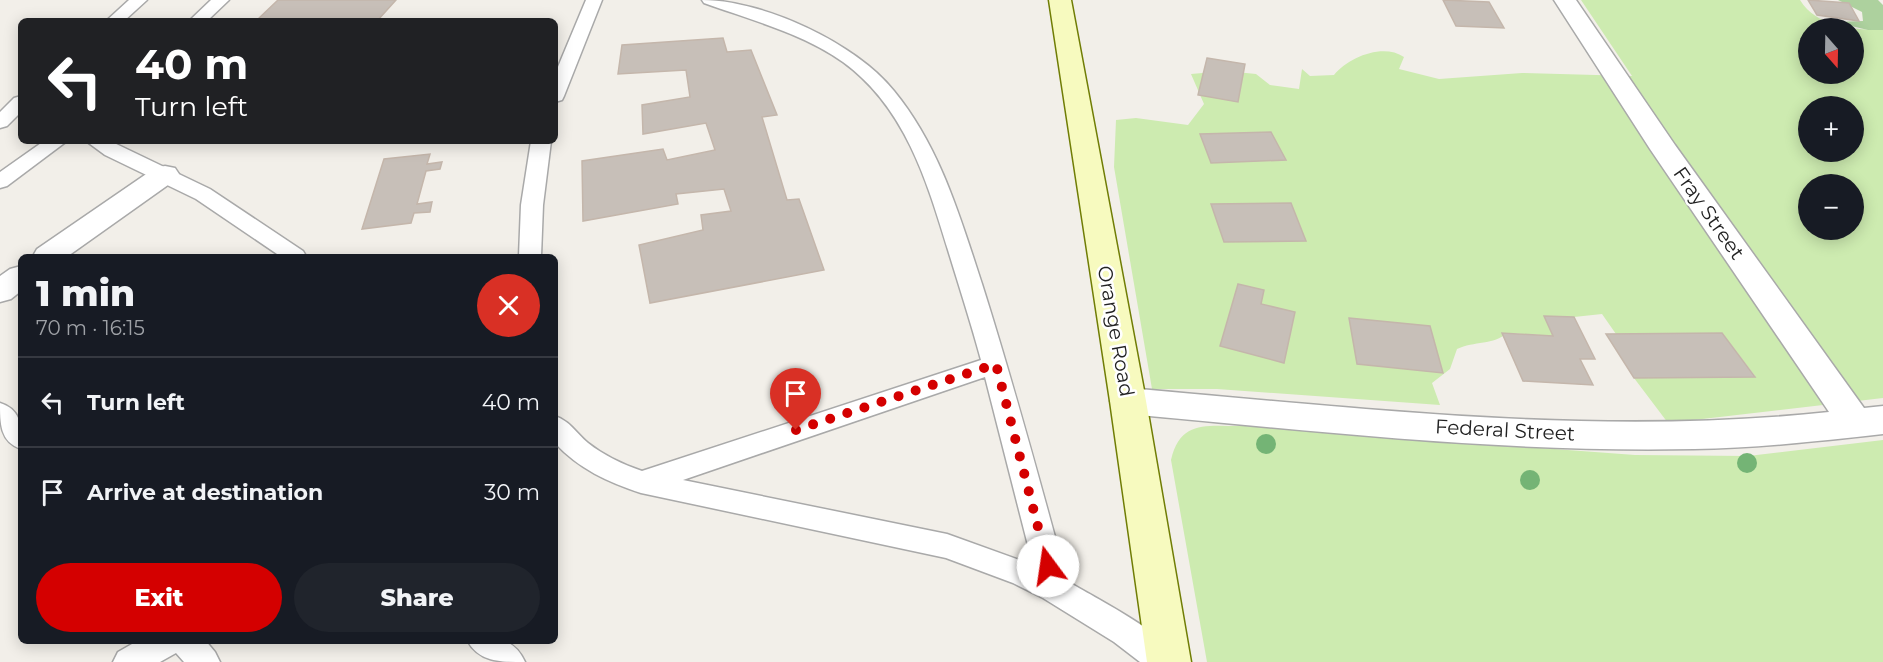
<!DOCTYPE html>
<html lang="en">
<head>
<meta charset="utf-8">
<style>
  :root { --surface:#171b24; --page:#20242c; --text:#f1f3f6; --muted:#9ea1a6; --line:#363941; --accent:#d40000 }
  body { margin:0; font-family:Montserrat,sans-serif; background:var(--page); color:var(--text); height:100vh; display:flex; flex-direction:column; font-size:22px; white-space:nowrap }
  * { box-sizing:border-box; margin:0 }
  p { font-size:20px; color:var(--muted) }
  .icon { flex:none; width:33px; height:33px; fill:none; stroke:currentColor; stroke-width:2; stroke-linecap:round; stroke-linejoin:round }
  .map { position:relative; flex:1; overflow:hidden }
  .sheet { position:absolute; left:18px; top:254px; width:540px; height:390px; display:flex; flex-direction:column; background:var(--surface); border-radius:9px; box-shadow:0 3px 15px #0003 }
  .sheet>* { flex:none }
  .guide { position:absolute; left:18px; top:18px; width:540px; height:126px; border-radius:9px; box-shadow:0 3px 15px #0003; background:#202124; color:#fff; overflow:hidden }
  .needle { width:39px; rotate:160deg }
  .fabs { position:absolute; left:1798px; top:18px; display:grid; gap:12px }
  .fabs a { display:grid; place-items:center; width:66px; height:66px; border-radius:50%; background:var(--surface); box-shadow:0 3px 15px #0003; font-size:30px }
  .pin { position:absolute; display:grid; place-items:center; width:51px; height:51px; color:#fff; margin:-62px -26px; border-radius:50% 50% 50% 0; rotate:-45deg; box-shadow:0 0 6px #0007 }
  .pin .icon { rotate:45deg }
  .me { position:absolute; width:66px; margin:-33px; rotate:346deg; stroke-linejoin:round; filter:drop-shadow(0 0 4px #0008) }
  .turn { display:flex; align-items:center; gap:21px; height:126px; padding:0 18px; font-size:27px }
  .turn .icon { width:78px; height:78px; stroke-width:2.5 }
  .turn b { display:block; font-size:42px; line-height:51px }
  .round { display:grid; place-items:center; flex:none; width:63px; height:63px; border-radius:32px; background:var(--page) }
  .head { display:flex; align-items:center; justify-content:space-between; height:102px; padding:0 18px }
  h1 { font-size:36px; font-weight:800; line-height:45px }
  .button { display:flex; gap:12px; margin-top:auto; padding:12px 18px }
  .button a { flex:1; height:69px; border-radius:36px; background:var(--accent); color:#fff; font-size:24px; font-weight:800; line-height:69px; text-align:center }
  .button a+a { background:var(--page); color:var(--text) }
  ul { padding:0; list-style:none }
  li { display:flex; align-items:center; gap:18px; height:90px; padding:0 18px; border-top:2px solid var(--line) }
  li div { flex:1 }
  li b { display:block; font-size:22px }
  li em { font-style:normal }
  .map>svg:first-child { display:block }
  .grass { fill:#cdebb0; fill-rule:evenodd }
  .forest { fill:#add19e }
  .building { fill:#c7bfb8; stroke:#c4b6ab; stroke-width:1.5 }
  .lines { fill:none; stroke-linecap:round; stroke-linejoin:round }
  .lane-casing { stroke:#a9a9a9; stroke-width:3 }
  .street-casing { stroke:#a9a9a9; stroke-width:3 }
  .secondary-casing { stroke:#707d05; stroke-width:3 }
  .lane { fill:#fff; fill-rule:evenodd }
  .street { fill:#fff; fill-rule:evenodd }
  .secondary { fill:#f7fabf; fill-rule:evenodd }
  .tree { fill:#74b475 }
  .route { stroke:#d40000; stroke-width:10; stroke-dasharray:0 18 }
  .labels { text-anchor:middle; stroke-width:5; stroke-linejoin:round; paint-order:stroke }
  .street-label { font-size:20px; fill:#222; stroke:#fff }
</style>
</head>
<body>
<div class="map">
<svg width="1883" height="662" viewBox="0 0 1883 662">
  <rect width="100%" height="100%" fill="#f2efe9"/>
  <path class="grass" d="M1581,0H1800C1816,27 1854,30 1883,30V398L1668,423L1634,378L1755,376L1722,333L1616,334L1602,314L1574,317L1544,316L1553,336L1507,333C1494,345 1474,341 1457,349L1450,369L1432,383L1440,405L1217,389H1152L1114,167L1116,120L1136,118L1188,125L1204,104L1191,74L1226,71L1256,74L1270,85L1299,89L1302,69L1310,76L1334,75C1349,57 1383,43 1404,57L1399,69L1439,79L1522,73L1632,76ZM1809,28H1854V74H1809ZM1809,106H1854V152H1809ZM1809,184H1854V230H1809Z
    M1245,426L1635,455L1748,456L1883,440V662H1207L1171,460C1181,418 1209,427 1245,426Z"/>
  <path class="forest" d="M1838,0H1878L1883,5V30H1868L1835,22L1863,21L1862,12Z"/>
  <path class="building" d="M278,0H396L377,21H256Z
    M1443,0L1489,2L1504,28L1456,26Z
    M1808,0L1849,3L1859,21L1817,15Z
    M723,38L727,52L751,50L777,115L762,117L787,200L799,199L824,270L650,303L639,245L703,230L701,215L731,211L724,189L676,194L678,204L583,221L582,161L663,149L667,160L715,150L706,123L643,134L642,105L690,97L686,70L618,74L622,45Z
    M1207,58L1245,64L1238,102L1198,95Z
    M1271,132L1286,160L1211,163L1200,134Z
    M430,154L427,164L442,162L440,169L426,171L417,204L432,202L430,212L414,213L411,223L362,229L384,159Z
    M1291,203L1306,241L1224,242L1211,204Z
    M1238,284L1264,290L1261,304L1295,312L1284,363L1220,346Z
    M1544,316L1574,317L1595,359H1580L1593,385L1523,381L1502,333L1553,336Z
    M1349,318L1430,326L1443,373L1357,364Z
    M1722,333L1755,377L1634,378L1606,334Z"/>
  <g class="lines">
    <g class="lane-casing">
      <path id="lane" d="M129,0H147L124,21H106Z
        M211,0H229L207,21H189Z
        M586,0H602L564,96L562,100L555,102V74Z
        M702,0C763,0 856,43 894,91C940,147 960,217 982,284C1013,382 1040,481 1067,581C1095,598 1168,634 1181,662H1140L1114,642L1043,598L1013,583L946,558L641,493C608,482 579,469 555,443V416C570,421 576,433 588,443C603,455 624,465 642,471L981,360C971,323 959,286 948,250C927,181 905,107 843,62C802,33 751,20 704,3ZM985,377L1033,565L947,534L683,480Z
        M21,96V112L7,126L0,128V112L14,98Z
        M44,141H67L7,186L0,188V172Z
        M86,141H110L210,189L303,251L306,256H280L196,199L105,155Z
        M531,141H551L543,205L541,256H519L521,205Z
        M0,403C23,410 21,429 21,449C0,442 0,423 0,403Z
        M139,640H205L215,652L220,662H184L176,653L160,662H113L118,652Z
        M467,640C493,640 512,634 525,662C499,662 479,662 467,640Z"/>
    </g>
    <g class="street-casing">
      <path id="street" d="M1554,0H1576L1675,145L1864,408L1883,406V434C1820,441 1757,448 1694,449C1504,453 1316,431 1128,414L1116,410L1110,401L1116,392L1128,388C1360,408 1596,437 1829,412L1650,149Z
        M165,166L175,168L179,174L175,180L68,256H33L37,249L155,168Z
        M21,266V291L11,299L0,302V276L10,269Z"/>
    </g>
    <g class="secondary-casing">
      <path id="secondary" d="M1049,0H1071L1146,401L1191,662H1147L1110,401Z"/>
    </g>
    <use href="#lane" class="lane"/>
    <use href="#street" class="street"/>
    <use href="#secondary" class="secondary"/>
  </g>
  <g class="tree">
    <circle cx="1266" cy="444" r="10"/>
    <circle cx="1747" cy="463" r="10"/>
    <circle cx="1530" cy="480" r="10"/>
  </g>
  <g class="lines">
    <path class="route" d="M796,430L996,364L1048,566"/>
  </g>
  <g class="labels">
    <g class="street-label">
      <text transform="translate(1709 213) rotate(55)" y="7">Fray Street</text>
      <text transform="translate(1116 331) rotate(80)" y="7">Orange Road</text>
      <text transform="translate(1505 430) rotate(3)" y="7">Federal Street</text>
    </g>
  </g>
</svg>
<div class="fabs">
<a><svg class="needle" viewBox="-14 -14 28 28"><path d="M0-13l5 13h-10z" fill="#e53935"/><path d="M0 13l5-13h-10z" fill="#9ea1a6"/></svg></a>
<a>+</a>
<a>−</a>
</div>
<div class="pin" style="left:796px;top:430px;background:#d93025"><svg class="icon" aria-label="arrive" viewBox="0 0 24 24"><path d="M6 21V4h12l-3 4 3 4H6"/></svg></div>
<svg class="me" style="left:1048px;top:566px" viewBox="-20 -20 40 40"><circle r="19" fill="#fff"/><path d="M0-13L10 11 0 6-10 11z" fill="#d40000"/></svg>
<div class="guide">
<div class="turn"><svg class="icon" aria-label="left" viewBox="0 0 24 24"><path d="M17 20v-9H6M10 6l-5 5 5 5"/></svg><div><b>40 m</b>Turn left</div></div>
</div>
<section class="sheet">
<div class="head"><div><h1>1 min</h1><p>70 m · 16:15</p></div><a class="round" style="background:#d93025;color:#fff"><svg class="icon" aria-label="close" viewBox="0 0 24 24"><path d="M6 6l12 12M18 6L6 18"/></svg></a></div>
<ul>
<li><svg class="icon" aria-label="left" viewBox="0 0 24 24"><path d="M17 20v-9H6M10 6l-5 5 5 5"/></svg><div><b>Turn left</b></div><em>40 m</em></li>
<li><svg class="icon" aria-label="arrive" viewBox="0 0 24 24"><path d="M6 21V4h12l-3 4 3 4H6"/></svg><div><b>Arrive at destination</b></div><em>30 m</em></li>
</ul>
<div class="button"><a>Exit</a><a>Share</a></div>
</section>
</div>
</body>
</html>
